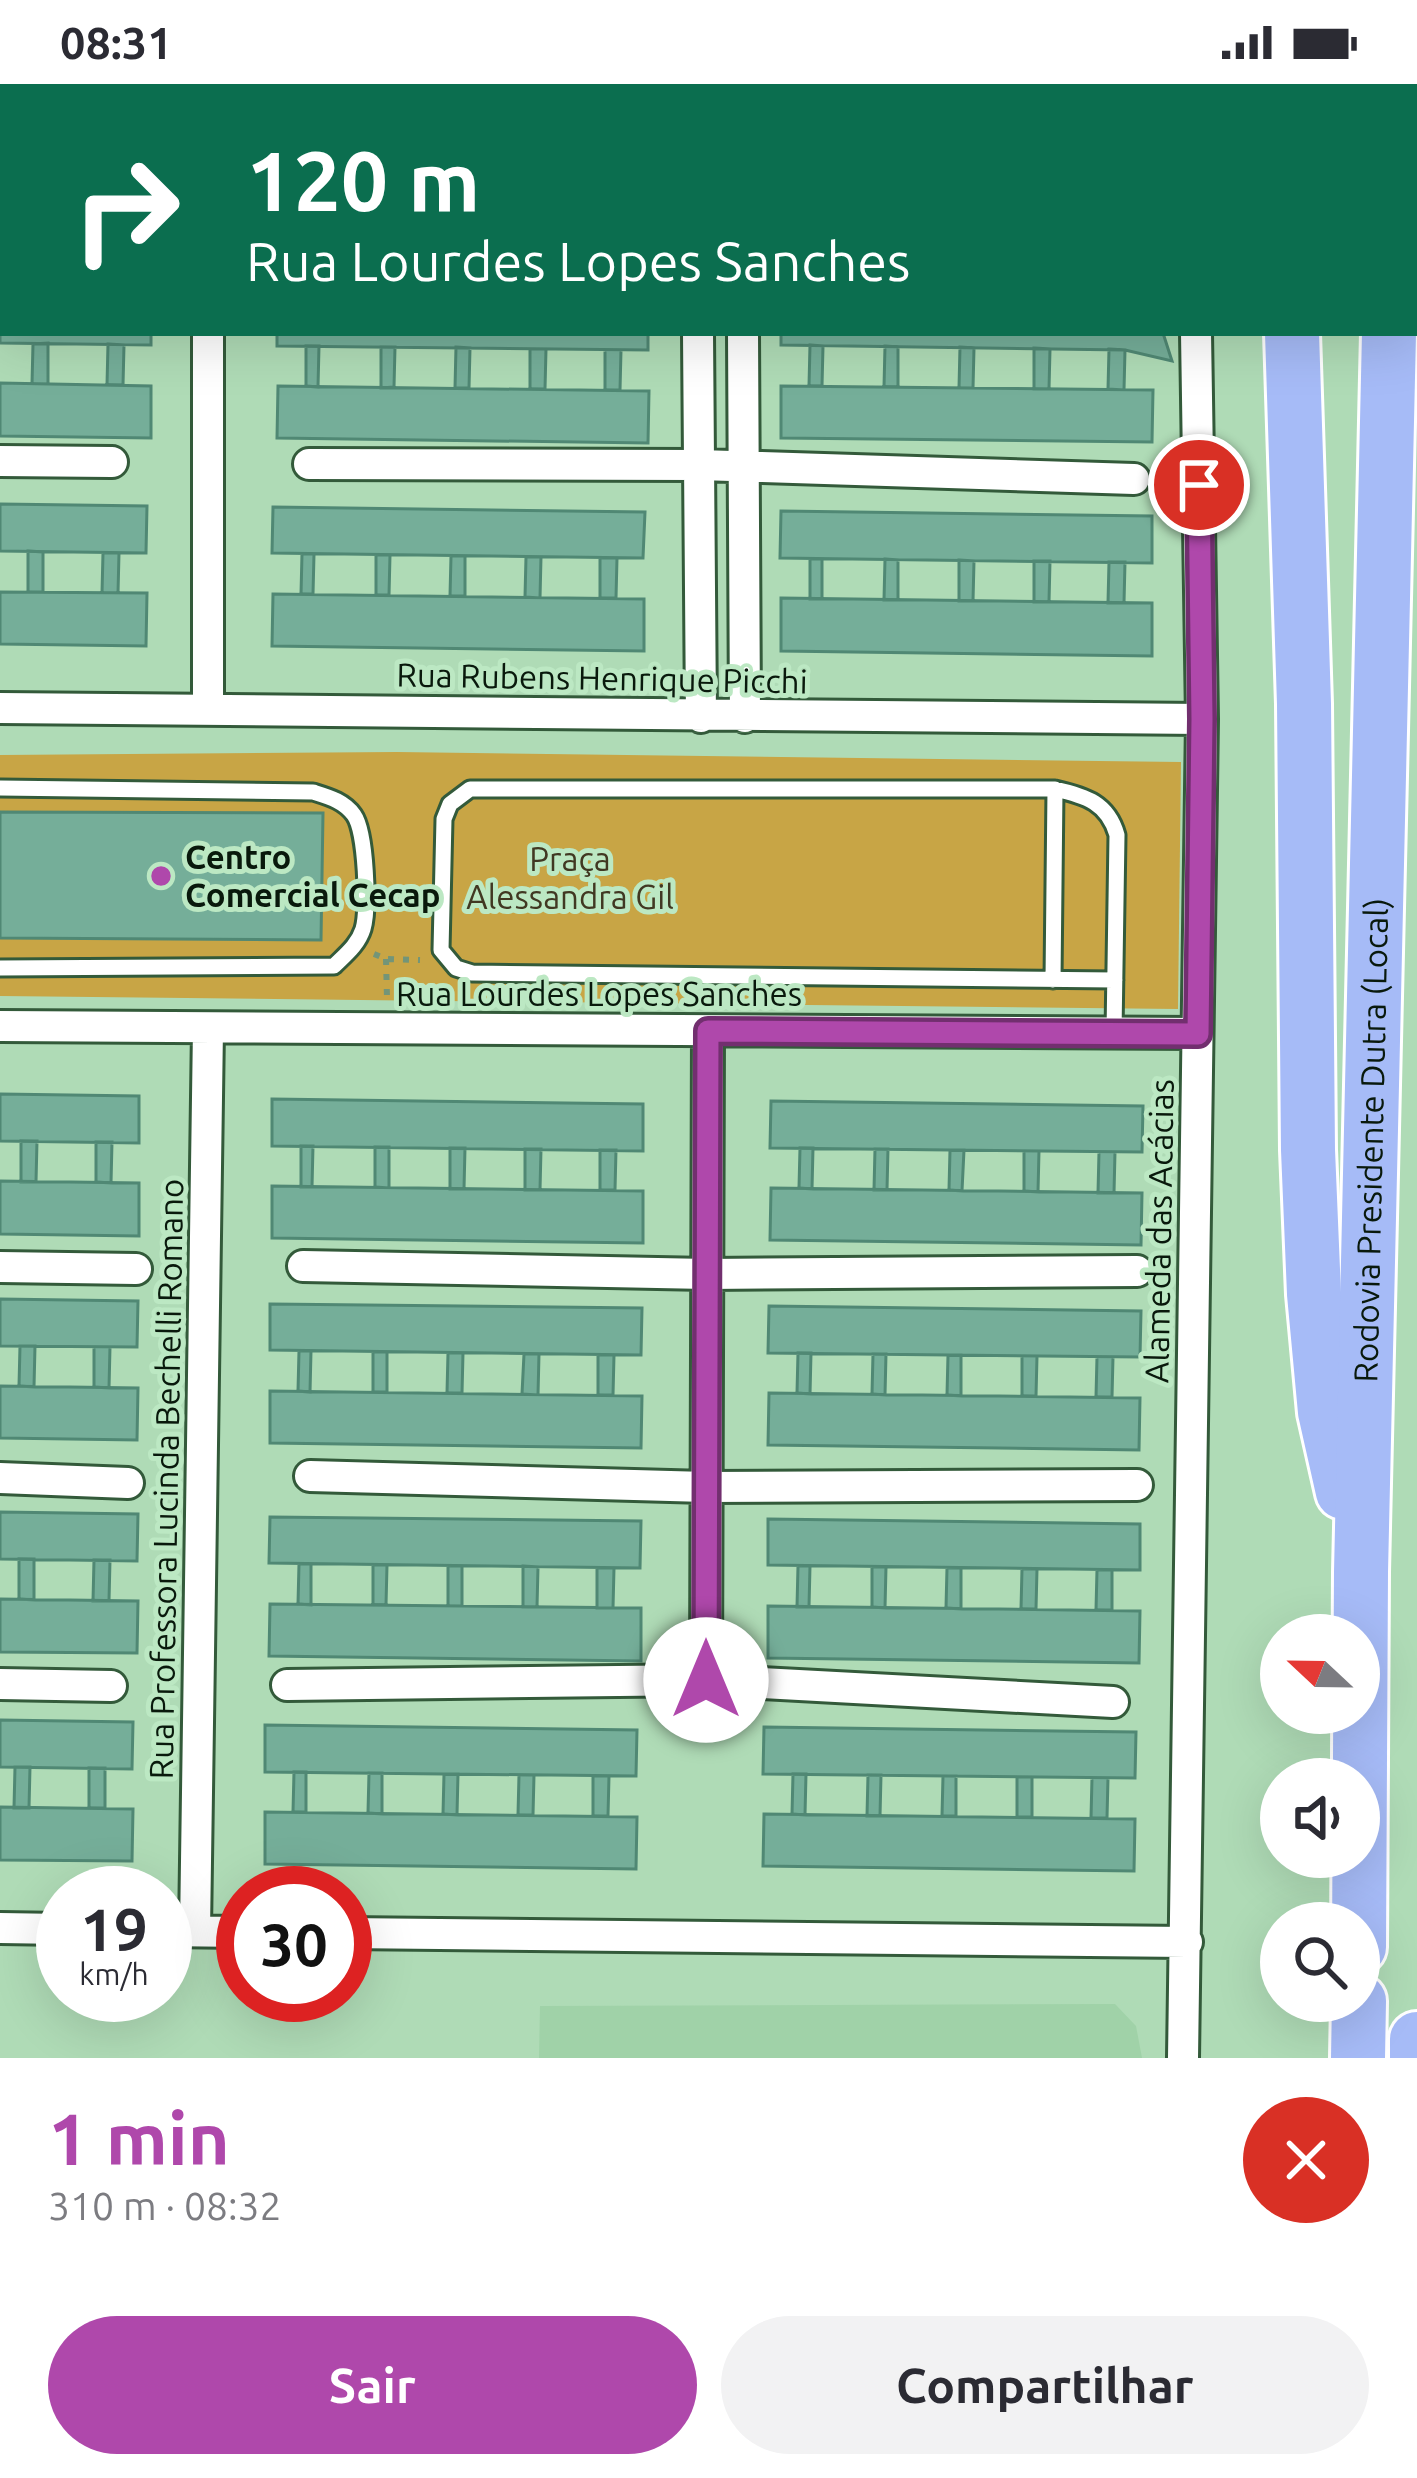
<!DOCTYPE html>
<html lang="pt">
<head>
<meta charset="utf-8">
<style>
  :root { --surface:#fff; --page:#f2f2f3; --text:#2b2b33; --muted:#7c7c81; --accent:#af48ab }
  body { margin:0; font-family:Ubuntu,sans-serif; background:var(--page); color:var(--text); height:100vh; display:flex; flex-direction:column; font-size:45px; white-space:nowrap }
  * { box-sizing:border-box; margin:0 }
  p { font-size:39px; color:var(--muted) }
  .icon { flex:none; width:66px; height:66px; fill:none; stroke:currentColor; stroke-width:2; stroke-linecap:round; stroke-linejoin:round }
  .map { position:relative; height:1974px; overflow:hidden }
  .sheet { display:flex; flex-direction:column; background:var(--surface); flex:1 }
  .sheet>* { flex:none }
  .hud { position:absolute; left:0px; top:0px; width:1419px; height:252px; box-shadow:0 12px 48px #0002; background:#0b6e4f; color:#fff; overflow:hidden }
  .needle { width:78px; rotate:292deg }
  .fabs { position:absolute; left:1260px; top:1530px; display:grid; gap:24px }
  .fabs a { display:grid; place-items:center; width:120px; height:120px; border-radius:50%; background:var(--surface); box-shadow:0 12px 48px #0002; font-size:60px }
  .speed { position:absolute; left:36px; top:1782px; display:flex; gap:24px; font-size:60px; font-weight:700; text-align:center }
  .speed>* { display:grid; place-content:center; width:156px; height:156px; border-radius:50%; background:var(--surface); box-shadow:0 12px 48px #0002; line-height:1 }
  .speed small { font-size:30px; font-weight:400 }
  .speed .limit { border:18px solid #d22; background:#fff; color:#111 }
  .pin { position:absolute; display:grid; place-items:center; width:102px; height:102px; color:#fff; margin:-51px; border:6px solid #fff; border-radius:50%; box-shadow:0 3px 12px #0007 }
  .me { position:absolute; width:132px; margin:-66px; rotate:0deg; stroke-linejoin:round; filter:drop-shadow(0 0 9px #0008) }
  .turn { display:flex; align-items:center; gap:42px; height:252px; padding:0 48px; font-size:54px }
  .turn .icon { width:156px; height:156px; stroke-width:2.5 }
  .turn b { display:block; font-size:84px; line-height:102px }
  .round { display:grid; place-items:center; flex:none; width:126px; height:126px; border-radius:63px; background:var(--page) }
  .head { display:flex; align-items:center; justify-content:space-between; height:204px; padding:0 48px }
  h1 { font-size:72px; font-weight:700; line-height:90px; color:var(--accent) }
  .primary-button { display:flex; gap:24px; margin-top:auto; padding:24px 48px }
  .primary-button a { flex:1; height:138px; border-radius:72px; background:var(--accent); color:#fff; font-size:48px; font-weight:700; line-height:138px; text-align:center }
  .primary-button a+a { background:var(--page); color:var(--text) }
  .status { display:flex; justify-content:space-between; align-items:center; height:84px; padding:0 60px; background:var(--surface); direction:ltr }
  .status svg { height:33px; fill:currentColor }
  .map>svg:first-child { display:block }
  .built { fill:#a0d2a8 }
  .green { fill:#c8a545 }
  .building { fill:#75ae99; stroke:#508874; stroke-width:3 }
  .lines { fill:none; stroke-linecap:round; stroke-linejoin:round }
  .lane-casing { stroke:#335a3a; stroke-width:21 }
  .street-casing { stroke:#335a3a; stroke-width:36 }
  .highway-casing { stroke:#fff; stroke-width:60 }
  .path { stroke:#739578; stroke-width:6; stroke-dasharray:6 9; stroke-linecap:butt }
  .lane { stroke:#fff; stroke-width:15 }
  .street { stroke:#fff; stroke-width:30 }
  .highway { stroke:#a6bbf7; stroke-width:54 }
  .route-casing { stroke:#722f6f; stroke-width:30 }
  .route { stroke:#af48ab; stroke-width:21 }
  .poi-dot { fill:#af48ab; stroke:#bce8c3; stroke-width:4.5 }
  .labels { text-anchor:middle; stroke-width:10; stroke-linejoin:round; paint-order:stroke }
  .street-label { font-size:33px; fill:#09190c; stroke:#bce8c3 }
  .poi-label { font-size:33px; font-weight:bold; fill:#09190c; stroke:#bce8c3; text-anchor:start }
  .park-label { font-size:33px; fill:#413822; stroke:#bce8c3 }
</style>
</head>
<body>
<div class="status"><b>08:31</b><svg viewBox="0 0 49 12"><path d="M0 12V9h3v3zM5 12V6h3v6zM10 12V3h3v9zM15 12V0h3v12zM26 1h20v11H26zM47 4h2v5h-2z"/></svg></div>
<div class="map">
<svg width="1417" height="1974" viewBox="0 0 1417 1974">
  <rect width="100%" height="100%" fill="#afdbb6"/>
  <path class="built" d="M1115,1920L1136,1942L1142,1974H539L540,1922Z"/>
  <path class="green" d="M397,668L1181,678L1178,925L0,912V671Z"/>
  <path class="building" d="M0,0H70L152,1L3,3V46Z
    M0,213L3,249H151V261L0,259Z
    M277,249H648V266L277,262Z
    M781,249H1163L1172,277L1125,266L781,261Z
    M48,259V300H32L33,260Z
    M108,260L124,261L123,301H107Z
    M810,261L823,262L822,302H809Z
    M306,262H319L318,303L306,302Z
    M885,262L898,263V303H884Z
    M381,263H395L394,303L381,304Z
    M456,263L470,264L469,304H455Z
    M960,263L974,264L973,304H959Z
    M1034,264L1050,265L1049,305H1034Z
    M530,265H546L545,305H530Z
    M1109,265L1125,266L1124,306L1108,305Z
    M605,266H621L620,306H605Z
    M0,299L151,302V354L0,352Z
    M278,302L649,307L648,359L277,354Z
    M781,302L1153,306L1152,358L781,354Z
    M0,420L147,422L146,469L0,467Z
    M273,423L645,428L643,474L272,469Z
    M781,427L1152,432V479L780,474Z
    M28,467L43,468V508H28Z
    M103,469H119L118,509H102Z
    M302,470H314L313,510H301Z
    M376,471H390L389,511H376Z
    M451,472H465V512H450Z
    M526,473H541L540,514L525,513Z
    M600,474H617L616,514H600Z
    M810,475H822V515H810Z
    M885,475L898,476V516H884Z
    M959,476L974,477L973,517H959Z
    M1034,477H1050L1049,518H1034Z
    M1109,478H1125L1124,519H1108Z
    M0,508L147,509L146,562L0,560Z
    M273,510L644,515V567L272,562Z
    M781,514L1152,519V572L781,567Z
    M0,728L323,729L321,856L0,854Z
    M0,1010L139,1012V1059L0,1057Z
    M272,1015L643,1020V1067L272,1062Z
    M771,1017L1143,1022L1142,1068L770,1064Z
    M21,1057H37L36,1098H21Z
    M96,1058H112L111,1099L96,1098Z
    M301,1062H313L312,1103H301Z
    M375,1063H389V1104L375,1103Z
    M450,1064H465L464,1105H450Z
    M800,1064H813L812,1105L799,1104Z
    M525,1065H541L540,1106H525Z
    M875,1065H888L887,1106H874Z
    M600,1066H616L615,1106H600Z
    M950,1066H964L962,1107L949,1106Z
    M1024,1067H1039L1038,1108L1024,1107Z
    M1099,1068H1115L1114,1109H1098Z
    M0,1097L139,1099V1152L0,1150Z
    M272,1102L643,1107V1159L272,1154Z
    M771,1104L1142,1109L1141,1161L770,1156Z
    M0,1215L138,1217L137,1263L0,1262Z
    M270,1220L642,1224L641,1271L270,1266Z
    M769,1222L1141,1227L1140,1273L768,1269Z
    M20,1262H35L34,1303L19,1302Z
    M94,1263H110L109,1304L94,1303Z
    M299,1267H311L310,1308L298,1307Z
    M373,1268H387V1308H373Z
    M448,1269H463L462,1309H447Z
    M798,1269H811L810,1310L797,1309Z
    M524,1270H539L538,1311L522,1310Z
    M873,1270H886L885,1311L872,1310Z
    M598,1271H614L613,1311H598Z
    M948,1271H961V1312L947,1311Z
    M1022,1272H1037L1036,1312H1022Z
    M1097,1273H1113L1112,1313H1096Z
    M0,1302L138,1304L137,1356L0,1354Z
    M270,1307L642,1312L641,1364L270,1359Z
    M769,1309L1140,1314L1139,1366L768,1361Z
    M0,1428L138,1430L137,1477L0,1475Z
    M270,1433L641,1437L640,1484L269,1479Z
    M768,1435L1140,1440V1486L768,1481Z
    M19,1475H34V1516L19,1515Z
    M94,1476H110L109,1517H93Z
    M299,1480H311V1521L298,1520Z
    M373,1481H387L386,1521H373Z
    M448,1482H462V1522H448Z
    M523,1482L538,1483L537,1523H523Z
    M798,1482H810L809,1523H797Z
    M872,1483H886L885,1524L872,1523Z
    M597,1484H614L613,1524H597Z
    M947,1484H961V1525L946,1524Z
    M1022,1485H1037L1036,1525H1021Z
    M1097,1486H1112V1526H1096Z
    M0,1515L138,1517L137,1569L0,1568Z
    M270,1520L641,1524V1577L269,1572Z
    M768,1522L1140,1527L1139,1579L768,1574Z
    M0,1636L133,1638L132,1685L0,1683Z
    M265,1641L637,1646L636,1692L265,1688Z
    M764,1643L1136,1648L1135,1694L763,1690Z
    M15,1683H30L29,1724H14Z
    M89,1684H105V1724H89Z
    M294,1688H306V1728H293Z
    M369,1689H382V1730L368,1729Z
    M444,1690H458L457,1731L443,1730Z
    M793,1690H806L805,1731L792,1730Z
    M519,1691H534L533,1731H518Z
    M868,1691H881L880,1732H867Z
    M593,1692H609L608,1732H593Z
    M943,1692H956V1732H942Z
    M1017,1693H1032V1733H1017Z
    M1092,1694H1108L1107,1734H1091Z
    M0,1723L133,1725L132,1777L0,1776Z
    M265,1728L637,1733L636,1785L265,1780Z
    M764,1730L1135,1735L1134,1787L763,1782Z"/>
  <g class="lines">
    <g class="lane-casing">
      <path id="lane" d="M0,704L313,708C329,713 344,717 354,731C366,748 369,825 363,845C358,861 345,871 334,882L0,884
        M1053,896L1055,705
        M1114,949L1117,751C1108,719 1086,712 1055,705H470L450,720L444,735L441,866L456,884L472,889L1115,896"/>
    </g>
    <g class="street-casing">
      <path id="street" d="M207,0V3
        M695,0V3
        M1008,0L1011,3
        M0,167H3
        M698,249L701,633
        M743,249L745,633
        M0,377L112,378
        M309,380L699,381L1134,395
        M0,624L1202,635
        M208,625V249
        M0,942L1197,949
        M303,1182L707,1190L1137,1187
        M0,1183L136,1185
        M310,1392L706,1403L1137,1401
        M0,1394L128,1399
        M706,1596L708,947
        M0,1600L111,1602
        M287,1601L706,1596L1113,1618
        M0,1844L63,1845
        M165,1847L243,1848
        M195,1847L208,944
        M345,1849L1187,1858
        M1183,1974L1202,635L1196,249"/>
    </g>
    <g class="highway-casing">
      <g id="highway">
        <path d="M1240,0L1241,3"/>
        <path d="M1392,3V0"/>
        <path d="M1292,249L1304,620L1308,1066L1314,1210L1325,1328L1343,1408"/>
        <path id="s1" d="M1359,1863L1361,1488L1389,249"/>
        <path d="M1358,1974L1359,1917"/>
        <path d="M1417,1974V1955"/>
      </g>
    </g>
    <path class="path" d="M374,870L386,875L420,876
      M386,875L387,914"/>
    <use href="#lane" class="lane"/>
    <use href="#street" class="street"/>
    <use href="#highway" class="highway"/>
  </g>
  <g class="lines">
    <g class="route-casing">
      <path id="route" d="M706,1596L708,947L1198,950L1202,635L1199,401"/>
    </g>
    <use href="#route" class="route"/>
  </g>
  <circle class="poi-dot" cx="161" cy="792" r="12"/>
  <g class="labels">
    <g class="street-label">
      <text transform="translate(602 594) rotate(1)" y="12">Rua Rubens Henrique Picchi</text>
      <text x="599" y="922">Rua Lourdes Lopes Sanches</text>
      <text dy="12" stroke="none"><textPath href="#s1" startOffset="807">Rodovia Presidente Dutra (Local)</textPath></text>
      <text transform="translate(1159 1147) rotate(-89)" y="12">Alameda das Acácias</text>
      <text transform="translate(166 1395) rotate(-89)" y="12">Rua Professora Lucinda Bechelli Romano</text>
    </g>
    <g class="poi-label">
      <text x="185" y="785">Centro<tspan x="185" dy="38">Comercial Cecap</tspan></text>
    </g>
    <g class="park-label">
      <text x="570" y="787">Praça<tspan x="570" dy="38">Alessandra Gil</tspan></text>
    </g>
  </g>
</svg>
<div class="fabs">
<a><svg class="needle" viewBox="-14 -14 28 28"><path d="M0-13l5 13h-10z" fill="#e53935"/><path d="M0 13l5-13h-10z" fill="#7c7c81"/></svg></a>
<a><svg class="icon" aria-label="sound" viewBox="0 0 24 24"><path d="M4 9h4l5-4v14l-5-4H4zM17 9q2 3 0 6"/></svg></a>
<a><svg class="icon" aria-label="search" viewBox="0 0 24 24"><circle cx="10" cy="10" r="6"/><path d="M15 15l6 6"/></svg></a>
</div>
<div class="speed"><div>19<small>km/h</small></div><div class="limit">30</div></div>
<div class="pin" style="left:1199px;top:401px;background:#d93025"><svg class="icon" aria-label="arrive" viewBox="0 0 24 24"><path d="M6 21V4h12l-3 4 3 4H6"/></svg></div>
<svg class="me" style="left:706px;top:1596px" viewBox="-20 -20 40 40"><circle r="19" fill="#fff"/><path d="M0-13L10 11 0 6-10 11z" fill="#af48ab"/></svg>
<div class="hud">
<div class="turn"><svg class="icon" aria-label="right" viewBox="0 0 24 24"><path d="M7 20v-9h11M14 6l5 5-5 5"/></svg><div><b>120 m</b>Rua Lourdes Lopes Sanches</div></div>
</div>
</div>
<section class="sheet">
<div class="head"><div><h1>1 min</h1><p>310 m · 08:32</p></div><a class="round" style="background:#d93025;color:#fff"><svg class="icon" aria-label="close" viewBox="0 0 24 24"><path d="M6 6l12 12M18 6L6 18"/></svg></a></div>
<div class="primary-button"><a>Sair</a><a>Compartilhar</a></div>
</section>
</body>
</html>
